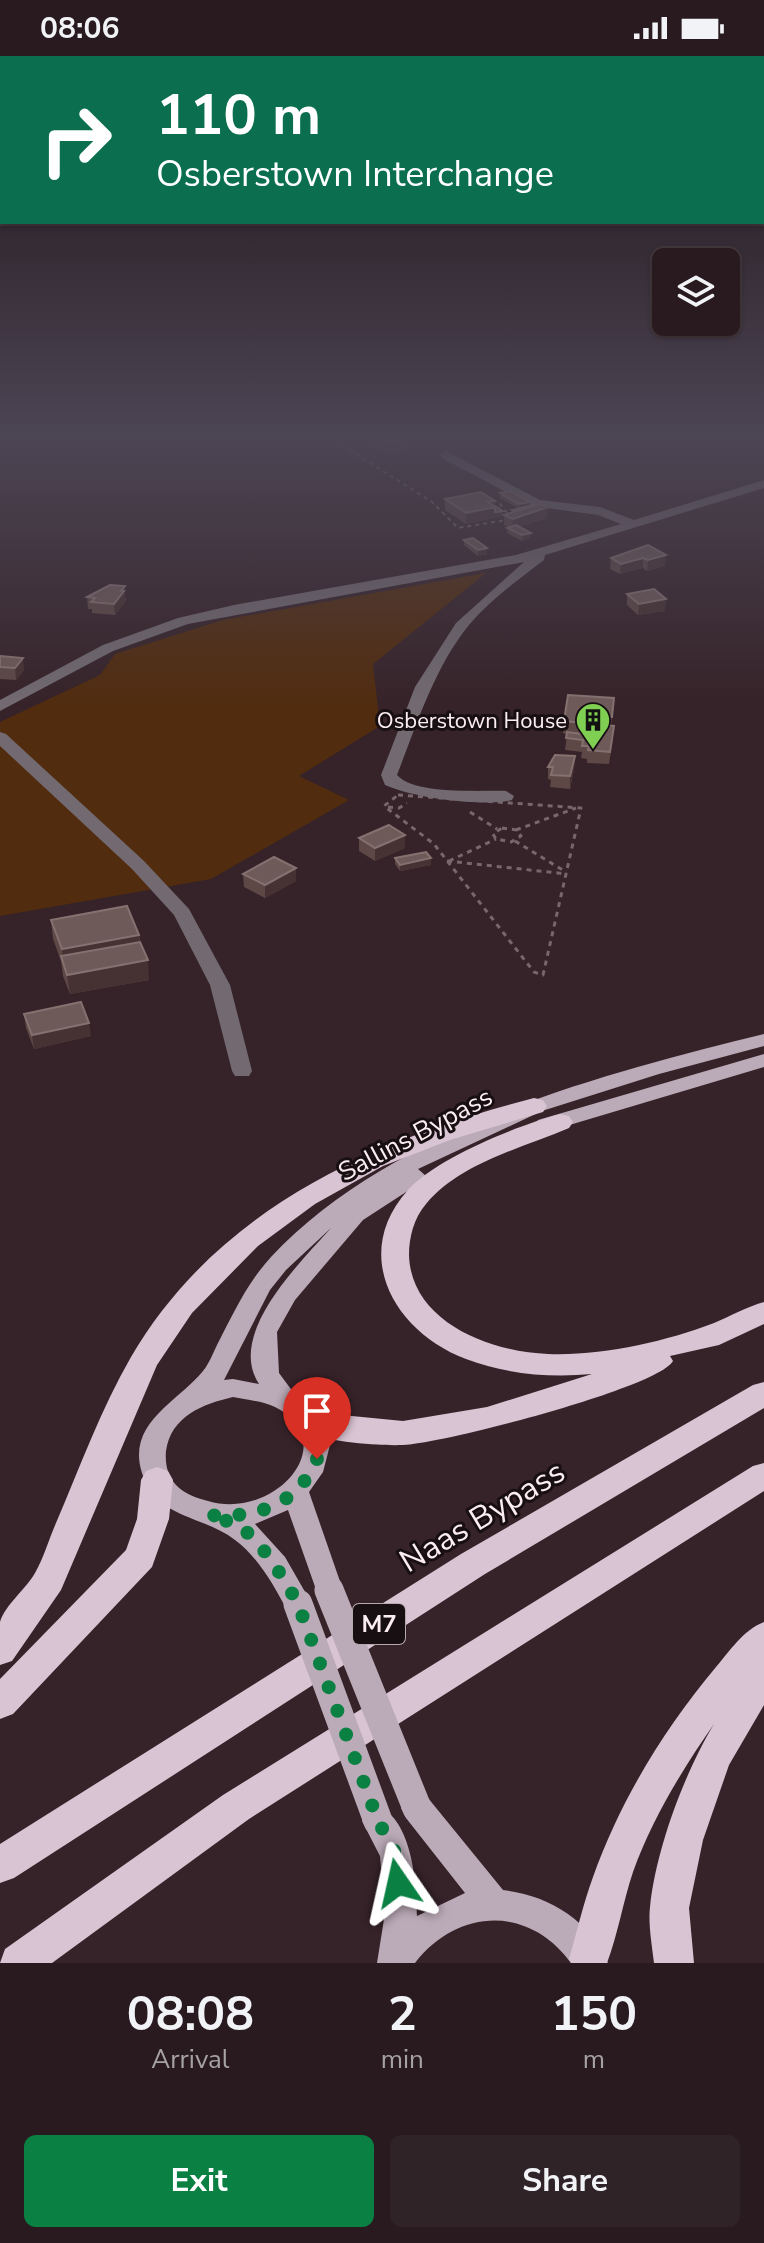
<!DOCTYPE html>
<html lang="en">
<head>
<meta charset="utf-8">
<style>
  :root { --surface:#281a1f; --page:#302328; --text:#f1f3f6; --muted:#a5a1a4; --line:#44383d; --accent:#0b8043 }
  body { margin:0; font-family:"Nunito Sans",sans-serif; background:var(--page); color:var(--text); height:100vh; display:flex; flex-direction:column; font-size:30px; white-space:nowrap }
  * { box-sizing:border-box; margin:0 }
  p { font-size:26px; color:var(--muted) }
  .icon { flex:none; width:44px; height:44px; fill:none; stroke:currentColor; stroke-width:2; stroke-linecap:round; stroke-linejoin:round }
  .map { position:relative; height:1907px; overflow:hidden }
  .details { display:flex; flex-direction:column; background:var(--surface); flex:1 }
  .details>* { flex:none }
  .banner { position:absolute; left:0px; top:0px; width:764px; height:168px; box-shadow:0 2px 6px #0004,0 0 0 2px var(--line); background:#0b6e4f; color:#fff; overflow:hidden }
  .buttons { position:absolute; left:652px; top:192px; display:grid; gap:16px }
  .buttons a { display:grid; place-items:center; width:88px; height:88px; border-radius:12px; background:var(--surface); box-shadow:0 2px 6px #0004,0 0 0 2px var(--line); font-size:40px }
  .pin { position:absolute; display:grid; place-items:center; width:68px; height:68px; color:#fff; margin:-82px -34px; border-radius:50% 50% 50% 0; rotate:-45deg; box-shadow:0 0 8px #0007 }
  .pin .icon { rotate:45deg }
  .me { position:absolute; width:88px; margin:-44px; rotate:349deg; stroke-linejoin:round; filter:drop-shadow(0 0 6px #0008) }
  .turn { display:flex; align-items:center; gap:28px; height:168px; padding:0 24px; font-size:36px }
  .turn .icon { width:104px; height:104px; stroke-width:2.5 }
  .turn b { display:block; font-size:56px; line-height:68px }
  .eta { display:flex; justify-content:space-evenly; align-items:center; height:136px; text-align:center }
  .eta b { font-size:48px; font-weight:700; line-height:56px }
  .action { display:flex; gap:16px; margin-top:auto; padding:16px 24px }
  .action a { flex:1; height:92px; border-radius:12px; background:var(--accent); color:#fff; font-size:32px; font-weight:700; line-height:92px; text-align:center }
  .action a+a { background:var(--page); color:var(--text) }
  .status { display:flex; justify-content:space-between; align-items:center; height:56px; padding:0 40px; background:var(--surface); direction:ltr }
  .status svg { height:22px; fill:currentColor }
  .map>svg:first-child { display:block }
  .green { fill:#512c0f }
  .lines { fill:none; stroke-linecap:round; stroke-linejoin:round }
  .path-far1 { stroke:#77666b; stroke-width:2; stroke-dasharray:4 4; stroke-linecap:butt }
  .path { stroke:#77666b; stroke-width:3; stroke-dasharray:5 5; stroke-linecap:butt }
  .minor { fill:#726a70; fill-rule:evenodd }
  .major { fill:#bbaab7; fill-rule:evenodd }
  .highway { fill:#d8c4d3; fill-rule:evenodd }
  .major-bridge { stroke:#bbaab7; stroke-width:29 }
  .wall { fill:#5d4846 }
  .shaded-wall { fill:#463233 }
  .building { fill:#6e5a58; stroke:#847170; stroke-width:2 }
  .route { stroke:#0b8043; stroke-width:14; stroke-dasharray:0 25.2 }
  .labels { text-anchor:middle; stroke-width:6; stroke-linejoin:round; paint-order:stroke }
  .far-poi-label { font-size:22px; fill:#fbedf1; stroke:#180f12; text-anchor:end }
  .shield { fill:#180f12; stroke:#b7aaae; stroke-width:2 }
  .shield-label { font-size:24px; font-weight:bold; fill:#fbedf1 }
  .street-label { font-size:26px; fill:#fbedf1; stroke:#180f12 }
  .near-street-label { font-size:32px; fill:#fbedf1; stroke:#180f12 }
</style>
</head>
<body>
<div class="status"><b>08:06</b><svg viewBox="0 0 49 12"><path d="M0 12V9h3v3zM5 12V6h3v6zM10 12V3h3v9zM15 12V0h3v12zM26 1h20v11H26zM47 4h2v5h-2z"/></svg></div>
<div class="map">
<svg width="764" height="1907" viewBox="0 0 764 1907">
  <rect width="100%" height="100%" fill="#362329"/>
  <path class="green" d="M486,517L373,608L380,670L299,720L349,744L211,823L0,860V666L100,619L115,598L223,564Z"/>
  <g class="lines">
    <path class="path-far1" d="M329,381L432,446L458,472L506,464L509,459L500,448L492,445"/>
    <path class="path" d="M398,739L581,752L543,919L534,916L434,788L384,750Z
      M388,751L399,752L407,747
      M470,756L497,773
      M502,772L517,774L521,780L511,786L496,783L493,778Z
      M516,774L576,752
      M515,785L566,816
      M447,805L567,818
      M449,805L496,783"/>
    <path class="minor" d="M446,395L540,444L600,451L634,464L764,424V432L545,499L544,504C518,524 490,544 469,569C434,612 417,668 397,719C415,739 479,734 506,735L514,740L512,744C481,751 414,742 385,729L381,719L415,631L456,567L524,506L188,568L113,595L0,655V644L103,589L178,562L234,549L516,499L621,468L598,459L532,450L442,402L440,399Z
      M0,676L6,678L144,805L189,853L230,929L252,1015L249,1020H235L232,1015L210,929L174,859L132,813L0,690Z"/>
    <path class="major" d="M764,978V990L659,1018L542,1055L418,1113L426,1120L423,1125L363,1164L295,1244L277,1276L279,1317L296,1340L318,1356L330,1389L323,1416L309,1436L343,1534L339,1542L329,1546L319,1542L288,1454L255,1468L285,1501L312,1548L308,1556L298,1560L288,1556C274,1530 259,1502 235,1484C203,1459 156,1463 142,1417C126,1367 178,1346 203,1315C209,1308 213,1297 217,1289C233,1258 247,1227 271,1201C391,1073 598,1019 764,978ZM331,1172C300,1207 226,1278 259,1328L233,1323L224,1324L270,1234L286,1214ZM233,1341C246,1344 263,1345 275,1351C344,1386 275,1465 208,1445C196,1442 185,1438 176,1429C167,1419 165,1407 166,1395C171,1360 203,1348 233,1341Z
      M764,998V1011L546,1076L538,1074L535,1069L538,1064Z
      M417,1738L428,1742L503,1834C548,1839 590,1864 608,1907H571C529,1849 458,1852 415,1907H377L385,1857L380,1800L362,1765L367,1755L378,1750C412,1764 417,1828 417,1860L465,1837L406,1762L401,1752L406,1742Z"/>
    <path class="highway" d="M534,1042L543,1044L547,1050L543,1056L450,1084L383,1110L315,1148L258,1190L192,1257L157,1309L61,1534L12,1605L0,1609C0,1597 0,1578 0,1566C5,1549 26,1533 35,1517C44,1501 49,1483 56,1467C80,1411 101,1353 131,1301C218,1152 375,1083 534,1042Z
      M560,1058L569,1060L573,1066L569,1072C522,1092 460,1107 426,1148C414,1162 409,1181 409,1199C411,1266 490,1296 548,1298C602,1300 664,1286 714,1267C731,1260 746,1251 764,1246V1268L719,1289L670,1300L673,1305C658,1332 441,1388 403,1389C374,1390 327,1385 300,1376L295,1368L300,1360L311,1356L403,1365L487,1351L592,1318C549,1322 506,1318 466,1303C394,1276 350,1198 408,1134C436,1102 519,1069 560,1058Z
      M764,1326V1352L485,1518L14,1822L0,1827V1788L461,1498L753,1329Z
      M764,1407V1435L249,1763L52,1907H0L5,1893L223,1739L753,1410Z
      M157,1411L168,1415L173,1424L169,1463L152,1511L13,1658L0,1663V1623L126,1494L137,1463L141,1424L146,1415Z
      M764,1566V1649L729,1709L703,1784L689,1852L694,1907H654C652,1889 648,1868 650,1851C656,1793 684,1718 714,1668C682,1714 652,1763 633,1816C623,1846 618,1878 607,1907H571L569,1903C577,1876 583,1848 593,1821C620,1745 664,1673 716,1611C730,1595 743,1574 764,1566Z"/>
    <path class="major-bridge" d="M329,1534L417,1752
      M298,1548L378,1765"/>
  </g>
  <path class="wall" d="M373,381H411L412,392L388,397L373,389Z
    M500,437L530,446L529,450L548,451L547,462L519,471L531,482L522,485L507,477L508,471L504,469V459L511,456L512,454L518,452L500,442Z
    M445,443L495,450L503,460L466,468L445,454Z
    M464,484L487,492V498L478,500L464,489Z
    M648,489L665,510L647,515L643,512L620,518L610,513L611,502Z
    M627,538L665,555L638,559L627,549Z
    M87,541L126,542L125,546L115,559L92,557V553H88Z
    M0,600L24,614L16,624L0,623Z
    M614,642L611,670L613,682L609,708L587,707V703L581,702L582,696L565,694L567,678L563,677L564,665Z
    M575,700L574,713L570,733L550,731L551,724L548,723V711Z
    M405,779V792L375,805L359,795V782Z
    M395,802H431V809L400,815L395,808Z
    M243,818L296,825L265,842L244,831Z
    M51,864L139,879L149,924L70,938L63,920L61,905L53,883Z
    M24,958L91,980L34,993L26,972Z"/>
  <path class="shaded-wall" d="M412,382V392L388,397V387Z
    M495,445V456L503,455V460L466,468V457L488,446Z
    M530,446L529,451L519,453V448Z
    M548,451L547,462L512,473L513,463Z
    M531,477V482L522,485V479Z
    M487,492V498L478,500V494Z
    M666,499L665,510L647,515L648,504Z
    M643,502V512L620,518L621,508Z
    M125,530V546L115,559L114,548Z
    M666,543L665,555L638,559L639,548Z
    M23,602L24,614L16,624L15,612Z
    M575,700L574,713L570,733V720Z
    M405,779V792L375,805V792Z
    M431,802V809L400,815V809Z
    M296,812V825L265,842V829Z
    M139,879L141,899L63,907L62,893Z
    M148,904L149,924L70,938L67,919Z
    M89,967L91,980L34,993L32,979Z"/>
  <path class="building" d="M377,381H411L412,382L388,387Z
    M510,435L530,446L519,448L500,437Z
    M481,436L495,445L488,446L495,451L466,457L445,443Z
    M539,448L548,451L513,463L504,459Z
    M532,449L533,450L514,455L512,454Z
    M494,450H495L503,455L495,456V451Z
    M516,469L531,477L522,479L507,472Z
    M473,482L487,492L478,494L464,484Z
    M648,489L666,499L648,504L643,502L621,508L611,502Z
    M110,529L125,530L121,535H124L114,548L91,546L95,542L87,541Z
    M654,533L666,543L639,548L627,538Z
    M0,600L23,602L15,612L0,611Z
    M568,639L614,642L612,661L585,659L584,667L564,665Z
    M592,668L614,670L610,696L588,694L589,690H582L583,684L566,682L567,676L582,678L583,672L592,673Z
    M555,699L575,700L570,720L551,719L553,711H548Z
    M389,769L405,779L375,792L359,782Z
    M426,796L431,802L400,809L395,802Z
    M274,801L296,812L265,829L243,818Z
    M127,850L139,879L62,893L51,864Z
    M140,886L148,904L67,919L61,900Z
    M81,946L89,967L32,979L24,958Z"/>
  <linearGradient id="sky" x2="0" y2="1"><stop stop-color="#1e1317"/><stop offset="0.59" stop-color="#4c4554"/><stop offset="1" stop-color="#4c4554" stop-opacity="0"/></linearGradient>
  <rect width="764" height="648" fill="url(#sky)"/>
  <g class="lines">
    <path class="route" d="M317,1403C298,1449 256,1463 208,1459L240,1469L262,1492L284,1523L298,1548L378,1765L396,1798L398,1827"/>
  </g>
  <defs>
    <g id="building-pin" transform="scale(1.8)"><path d="M0 17L-7.5 6A9.5 9.5 0 1 1 7.5 6Z" fill="#7fd052" stroke="#180f12"/><path d="M-4-6H4V6H1V3H-1V6H-4ZM-2.5-4.3h1.7v1.8h-1.7ZM.8-4.3h1.7v1.8H.8ZM-2.5-1h1.7V.8h-1.7ZM.8-1h1.7V.8H.8Z" fill="#111"/></g>
  </defs>
  <g fill-rule="evenodd">
    <use href="#building-pin" x="593" y="664"/>
  </g>
  <g class="labels">
    <g class="far-poi-label">
      <text x="567" y="672">Osberstown House</text>
    </g>
    <rect class="shield" x="353" y="1548" width="52" height="40" rx="6"/>
    <g class="shield-label">
      <text x="379" y="1576">M7</text>
    </g>
    <g class="street-label">
      <text transform="translate(415 1078) rotate(-28)" y="9">Sallins Bypass</text>
    </g>
    <g class="near-street-label">
      <text transform="translate(482 1460) rotate(-31)" y="11">Naas Bypass</text>
    </g>
  </g>
</svg>
<div class="buttons">
<a><svg class="icon" aria-label="layers" viewBox="0 0 24 24"><path d="M12 4l9 5-9 5-9-5zM3 14l9 5 9-5"/></svg></a>
</div>
<div class="pin" style="left:317px;top:1403px;background:#d93025"><svg class="icon" aria-label="arrive" viewBox="0 0 24 24"><path d="M6 21V4h12l-3 4 3 4H6"/></svg></div>
<svg class="me" style="left:398px;top:1827px" viewBox="-20 -20 40 40"><path d="M0-17L14 15 0 8-14 15z" fill="#0b8043" stroke="#fff" stroke-width="4"/></svg>
<div class="banner">
<div class="turn"><svg class="icon" aria-label="right" viewBox="0 0 24 24"><path d="M7 20v-9h11M14 6l5 5-5 5"/></svg><div><b>110 m</b>Osberstown Interchange</div></div>
</div>
</div>
<section class="details">
<div class="eta">
<div><b>08:08</b><p>Arrival</p></div>
<div><b>2</b><p>min</p></div>
<div><b>150</b><p>m</p></div>
</div>
<div class="action"><a>Exit</a><a>Share</a></div>
</section>
</body>
</html>
